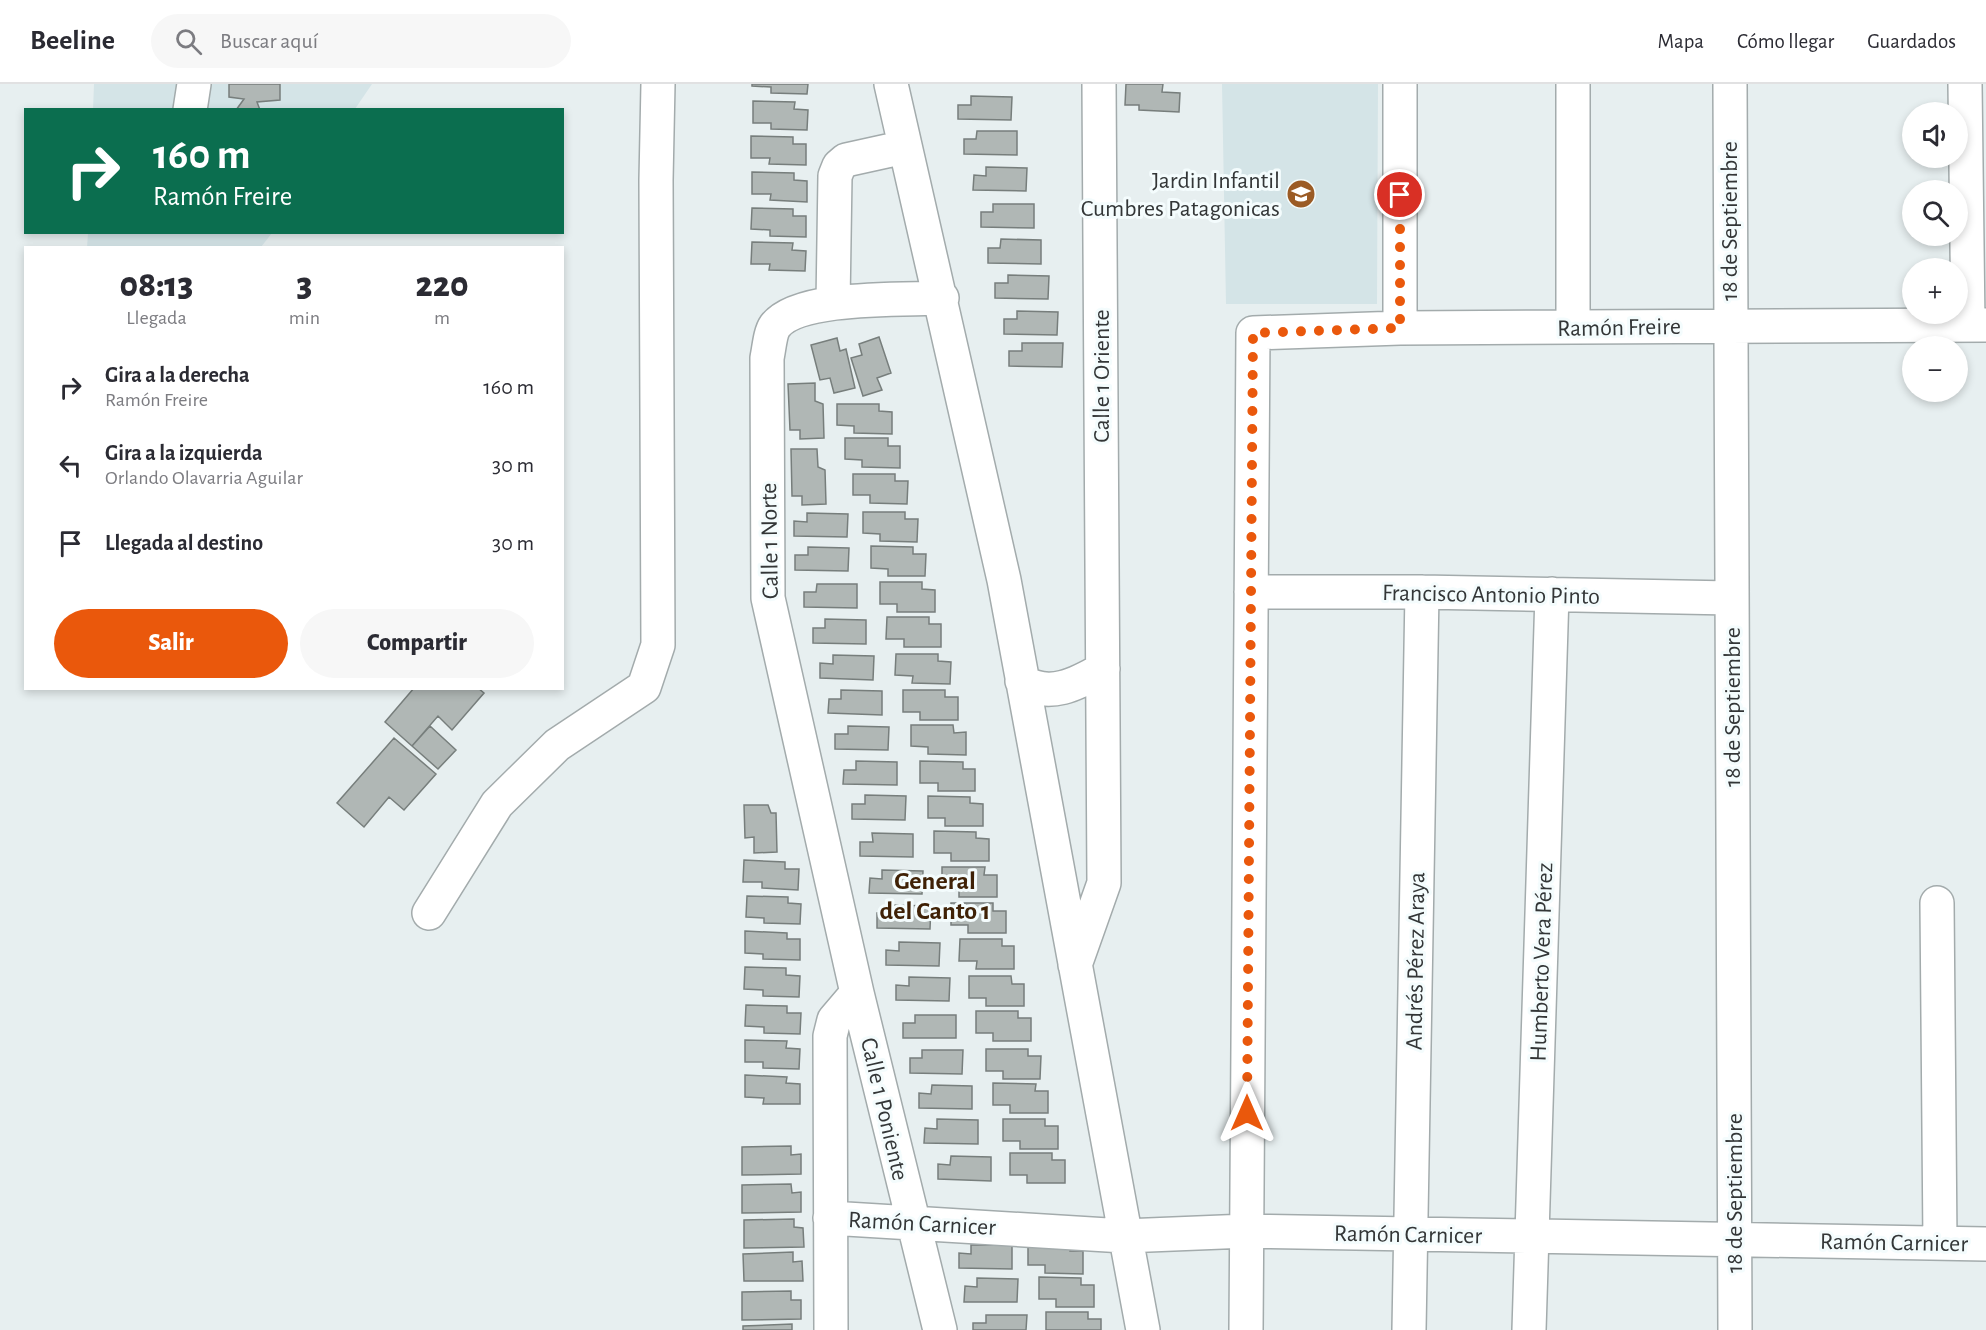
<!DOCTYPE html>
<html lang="es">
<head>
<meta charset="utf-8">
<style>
  :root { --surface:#fff; --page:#f7f7f7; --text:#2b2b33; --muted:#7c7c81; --line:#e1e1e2; --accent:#ea580c }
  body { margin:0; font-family:"Alegreya Sans",sans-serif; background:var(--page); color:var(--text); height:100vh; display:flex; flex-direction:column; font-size:22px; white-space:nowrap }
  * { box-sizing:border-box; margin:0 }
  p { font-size:20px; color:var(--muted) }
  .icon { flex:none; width:33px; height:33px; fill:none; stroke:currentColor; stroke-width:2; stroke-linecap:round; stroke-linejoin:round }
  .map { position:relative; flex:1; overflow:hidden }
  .side { position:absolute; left:24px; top:162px; width:540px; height:444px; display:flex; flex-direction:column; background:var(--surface); border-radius:0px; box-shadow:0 3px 9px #0003 }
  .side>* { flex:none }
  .top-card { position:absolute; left:24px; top:24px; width:540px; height:126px; border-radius:0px; box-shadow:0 3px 9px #0003; background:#0b6e4f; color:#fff; overflow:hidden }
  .fabs { position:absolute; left:1902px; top:18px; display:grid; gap:12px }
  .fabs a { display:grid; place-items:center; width:66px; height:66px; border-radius:50%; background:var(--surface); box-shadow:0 3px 9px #0003; font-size:30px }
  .pin { position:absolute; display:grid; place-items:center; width:51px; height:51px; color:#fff; margin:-26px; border:3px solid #fff; border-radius:50%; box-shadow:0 2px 6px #0007 }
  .me { position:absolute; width:66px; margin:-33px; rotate:0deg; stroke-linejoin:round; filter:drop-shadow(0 0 4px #0008) }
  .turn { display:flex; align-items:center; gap:21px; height:126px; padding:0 30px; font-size:27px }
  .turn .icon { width:78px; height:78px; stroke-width:2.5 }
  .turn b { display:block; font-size:42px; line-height:51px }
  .eta { display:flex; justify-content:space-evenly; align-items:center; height:102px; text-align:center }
  .eta b { font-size:36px; font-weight:800; line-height:42px }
  .button { display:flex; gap:12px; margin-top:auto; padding:12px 30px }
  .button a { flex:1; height:69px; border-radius:36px; background:var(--accent); color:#fff; font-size:24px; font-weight:800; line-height:69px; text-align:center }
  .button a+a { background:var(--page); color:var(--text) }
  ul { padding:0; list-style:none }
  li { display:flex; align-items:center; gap:18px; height:78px; padding:0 30px }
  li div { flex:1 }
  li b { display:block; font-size:22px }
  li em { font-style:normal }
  header { display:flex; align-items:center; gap:36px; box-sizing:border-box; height:84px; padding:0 30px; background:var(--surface); border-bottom:2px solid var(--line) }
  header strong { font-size:28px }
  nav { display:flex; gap:33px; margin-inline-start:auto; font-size:21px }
  .search { width:420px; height:54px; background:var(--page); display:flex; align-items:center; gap:15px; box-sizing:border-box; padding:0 21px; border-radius:33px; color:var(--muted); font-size:22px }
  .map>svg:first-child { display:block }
  .built { fill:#d4e4e7 }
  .building { fill:#b0b7b5; stroke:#777e7c; stroke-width:1.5 }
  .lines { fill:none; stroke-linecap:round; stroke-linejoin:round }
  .minor-casing { stroke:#a3abac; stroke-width:36 }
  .minor { stroke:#fff; stroke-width:33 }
  .route { stroke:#ea580c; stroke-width:10; stroke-dasharray:0 18 }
  .labels { text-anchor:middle; stroke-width:6; stroke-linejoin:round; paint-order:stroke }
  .poi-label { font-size:24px; fill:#333637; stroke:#f4fcfd; text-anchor:end }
  .street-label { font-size:24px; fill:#333637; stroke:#f4fcfd }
  .neighbourhood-label { font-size:26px; font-weight:bold; fill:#3f2106; stroke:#f4fcfd }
</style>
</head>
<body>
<header>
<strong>Beeline</strong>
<div class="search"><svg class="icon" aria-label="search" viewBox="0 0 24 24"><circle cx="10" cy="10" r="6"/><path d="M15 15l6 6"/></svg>Buscar aquí</div>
<nav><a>Mapa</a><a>Cómo llegar</a><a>Guardados</a></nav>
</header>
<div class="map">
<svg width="1986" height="1246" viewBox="0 0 1986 1246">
  <rect width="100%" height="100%" fill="#e7eff0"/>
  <path class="built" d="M94,0H372L355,25L93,26Z
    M1222,0H1378L1377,220H1226Z
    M88,149V148L272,149L261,163L87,164Z"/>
  <path class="building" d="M229,0H280V16L257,18L260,26H236L244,15L229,13Z
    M752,0H808L807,10L771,9V3L752,2Z
    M1126,0H1163L1162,8L1180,9L1179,28L1139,26V21H1125Z
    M971,12L1012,13L1011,36L958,35V21H971Z
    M753,17L795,18L794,25L808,26L807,46L771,45V39H753Z
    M977,47H1017V71L964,70V55H976Z
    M751,52L793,53V60H806V81L769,80L770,74H751Z
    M986,83L1027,84L1026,107L973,106L974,91L986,92Z
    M752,88L794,89V96L807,97V118L770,116L771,110H752Z
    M993,120H1034V144L981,143V128H993Z
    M752,124L793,125V132H806V153L770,152V146L751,145Z
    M1001,155L1041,156V180L988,179V164H1000Z
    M752,158L793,159L792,166L806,167L805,187L769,186L770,180H751Z
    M1008,191L1049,192L1048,215L995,214V199H1008Z
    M1017,227L1058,228L1057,251L1004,250V235H1017Z
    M879,253L891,289L877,294L882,306L863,312L851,274L862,271L859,260Z
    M837,254L840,267L846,265L855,304L834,309L830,294L820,296L811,261Z
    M1022,259H1063L1062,283L1009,282V267H1022Z
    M815,299V317L823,320L824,354L800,355V346H790L788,300Z
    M837,320H879V327L892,328V350L854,349V342L837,341Z
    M845,354H888V362H900V384L862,383V376L845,375Z
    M791,365H817L818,383L825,386L826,420L802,421V412H792Z
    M853,390H895V397H908L907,420L870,419V411H853Z
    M863,428H905V435H918L917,458L880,457V450L863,449Z
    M807,429L848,430L847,453L794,452V437L807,438Z
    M871,462L913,463V470H926L925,492H888V485L871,484Z
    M808,463L849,464L848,487L795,486V471H808Z
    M880,498H922V505L935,506V528H897V520H880Z
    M817,500H857V524L804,523V508H816Z
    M887,533H929V540H941V563H904V555H886Z
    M825,535L866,536V560L813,559V544H825Z
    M896,570H938V577L951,578L950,600L912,599L913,592L895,591Z
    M833,571L874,572L873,596L820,594V579L833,580Z
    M414,604H478L484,609L452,646L438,632L412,662L385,638Z
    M841,606L882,607V631L828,629L829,615H841Z
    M903,606H945V613H958V636H920V628H903Z
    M911,641H953L954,649L966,648V671L928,670V663L911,662Z
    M430,642L456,666L438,685L412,662Z
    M848,642L889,643L888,666L835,665V650H848Z
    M394,654L436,690L404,726L389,713L364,743L337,719Z
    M856,677L897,678V701L843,700L844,686H856Z
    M920,677L963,678V685H975V707H938V699H920Z
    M865,711L906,712L905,736L852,735V720H865Z
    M928,712L970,713V719L983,720V742H945V734H928Z
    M744,721H768L771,729H776L777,768L754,769V753L745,754Z
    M934,747L976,748V754L989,755V777H951V769H934Z
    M872,749L913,750V773L860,772V758H873Z
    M744,776L785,778V785H799L798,806L762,804V798H743Z
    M942,783H985L984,791H997V813H959V805H942Z
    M882,786L923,787L922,810L869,809L870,794L882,795Z
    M747,812L788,813V819L801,820L800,840L764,839V834L746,833Z
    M951,819H993V827H1006V849H968V841H951Z
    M890,821L931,822L930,845L877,844V829H890Z
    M745,847L787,849V855H800V876L763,875V870L745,869Z
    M960,855H1002V862H1014V885H976L977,877H959Z
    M899,858L940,859L939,882L886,881V866L899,867Z
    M745,883L786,884V891L800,892L799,913L763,912V906L744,905Z
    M969,892H1011L1012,900H1024V922H986V914H969Z
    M909,893L950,894L949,917L896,916V901L909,902Z
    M746,921L787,922V929H801L800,950L764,949V943L745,942Z
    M976,927H1018V934H1031V957H993V949H976Z
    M915,931H956V954H903V939H915Z
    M745,956L787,957L786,964L800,965L799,985L763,984V978H745Z
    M986,965H1028V972H1041L1040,995H1003V987H986Z
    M922,966H963L962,990L910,989V974H922Z
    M745,991L787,993L786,999L800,1000V1020H763L764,1014L745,1013Z
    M993,999L1036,1000L1035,1007H1048V1029H1010V1021H993Z
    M932,1001L972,1002V1025L919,1024V1009L931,1010Z
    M937,1035L978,1036V1060L924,1059L925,1044L937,1045Z
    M1003,1035H1045V1042H1058V1065H1020V1057H1003Z
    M791,1062V1071L801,1070V1090L742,1091V1063Z
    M1010,1069H1052V1076H1065V1099H1027V1091H1010Z
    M951,1072L991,1073V1097L938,1095V1080L950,1081Z
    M791,1100L792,1109L801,1108V1128L742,1129V1101Z
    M794,1135V1143L803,1144L804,1163L744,1164V1136Z
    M1028,1159L1071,1160L1070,1167H1083V1190L1045,1189V1181H1028Z
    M971,1161H1012V1185L959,1184V1169L971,1170Z
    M793,1168V1178L802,1177L803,1197H744L743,1170Z
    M1039,1193L1081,1194V1201H1094V1223H1056V1215H1039Z
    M977,1194L1018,1195L1017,1218H964L965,1202L977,1203Z
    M791,1207V1216H801V1235L742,1236V1208Z
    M1046,1228H1088V1235H1101V1246H1046Z
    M986,1231H1027L1026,1246H973V1239H986Z
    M792,1240V1246H743V1242Z"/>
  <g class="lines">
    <g class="minor-casing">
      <path id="minor" d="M891,0L1004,496L1143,1246
        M1400,0V244
        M1730,0L1735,1246
        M1965,0L1968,241
        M190,26L194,0
        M833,219L835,92L839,82L846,76L905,63
        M1573,243V0
        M1251,508H1422L1731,514
        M1022,597C1049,615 1077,600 1103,585
        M1937,819L1940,1159
        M429,829L497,720L557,661L644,603L658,561L656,96L658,0
        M1075,881L1104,799L1099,0
        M830,1134L1124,1152L1247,1147L1986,1160
        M831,1246L830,952L834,936L857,909
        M940,1246L857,909L768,514L767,274C769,265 770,249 775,242C798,211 904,216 942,214
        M1246,1246L1253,249L1400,244L1986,241
        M1409,1246L1422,508
        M1529,1246L1552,510"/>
    </g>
    <use href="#minor" class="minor"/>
  </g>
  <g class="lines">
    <path class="route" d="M1247,1029L1253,249L1400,244V111"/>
  </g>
  <defs>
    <g id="school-disc" transform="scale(1.5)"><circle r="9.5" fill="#9b5b25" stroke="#f4fcfd"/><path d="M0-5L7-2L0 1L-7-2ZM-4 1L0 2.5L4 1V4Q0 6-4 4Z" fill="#fff"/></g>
  </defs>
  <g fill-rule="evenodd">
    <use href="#school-disc" x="1301" y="110"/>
  </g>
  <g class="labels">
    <g class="poi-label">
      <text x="1280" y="104">Jardin Infantil<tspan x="1280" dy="28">Cumbres Patagonicas</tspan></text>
    </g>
    <g class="street-label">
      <text transform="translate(1729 137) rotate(-90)" y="8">18 de Septiembre</text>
      <text transform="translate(1619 243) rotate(-1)" y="8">Ramón Freire</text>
      <text transform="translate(1101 292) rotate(-90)" y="8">Calle 1 Oriente</text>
      <text transform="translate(769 457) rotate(-91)" y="8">Calle 1 Norte</text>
      <text transform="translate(1491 510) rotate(1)" y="8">Francisco Antonio Pinto</text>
      <text transform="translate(1732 623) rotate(-90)" y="8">18 de Septiembre</text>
      <text transform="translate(1415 877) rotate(-89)" y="8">Andrés Pérez Araya</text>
      <text transform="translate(1541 878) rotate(-88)" y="8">Humberto Vera Pérez</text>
      <text transform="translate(885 1025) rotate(77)" y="8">Calle 1 Poniente</text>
      <text transform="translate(1734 1109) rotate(-90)" y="8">18 de Septiembre</text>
      <text transform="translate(922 1139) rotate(3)" y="8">Ramón Carnicer</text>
      <text transform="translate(1408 1150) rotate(1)" y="8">Ramón Carnicer</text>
      <text transform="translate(1894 1158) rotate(1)" y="8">Ramón Carnicer</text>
    </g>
    <g class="neighbourhood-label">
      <text x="935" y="805">General<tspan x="935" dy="30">del Canto 1</tspan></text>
    </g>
  </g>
</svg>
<div class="fabs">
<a><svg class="icon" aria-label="sound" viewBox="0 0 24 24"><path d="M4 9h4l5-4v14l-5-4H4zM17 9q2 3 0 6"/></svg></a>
<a><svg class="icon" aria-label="search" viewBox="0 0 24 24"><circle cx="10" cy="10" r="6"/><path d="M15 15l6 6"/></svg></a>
<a>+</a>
<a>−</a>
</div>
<div class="pin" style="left:1400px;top:111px;background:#d93025"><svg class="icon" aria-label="arrive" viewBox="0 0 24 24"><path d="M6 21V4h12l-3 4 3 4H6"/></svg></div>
<svg class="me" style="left:1247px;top:1029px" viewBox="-20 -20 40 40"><path d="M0-17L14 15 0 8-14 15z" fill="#ea580c" stroke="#fff" stroke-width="4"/></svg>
<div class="top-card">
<div class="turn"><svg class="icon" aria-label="right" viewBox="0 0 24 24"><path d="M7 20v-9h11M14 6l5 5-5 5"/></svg><div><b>160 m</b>Ramón Freire</div></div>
</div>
<section class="side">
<div class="eta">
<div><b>08:13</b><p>Llegada</p></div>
<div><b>3</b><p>min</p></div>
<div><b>220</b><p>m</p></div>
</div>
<ul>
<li><svg class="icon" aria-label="right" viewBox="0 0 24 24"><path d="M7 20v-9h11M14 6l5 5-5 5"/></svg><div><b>Gira a la derecha</b><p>Ramón Freire</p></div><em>160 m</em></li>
<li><svg class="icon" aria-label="left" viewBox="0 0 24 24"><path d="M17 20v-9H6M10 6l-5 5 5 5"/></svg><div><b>Gira a la izquierda</b><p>Orlando Olavarria Aguilar</p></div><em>30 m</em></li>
<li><svg class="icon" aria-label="arrive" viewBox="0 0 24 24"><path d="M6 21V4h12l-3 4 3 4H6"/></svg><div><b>Llegada al destino</b></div><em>30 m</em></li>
</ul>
<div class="button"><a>Salir</a><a>Compartir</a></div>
</section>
</div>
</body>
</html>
